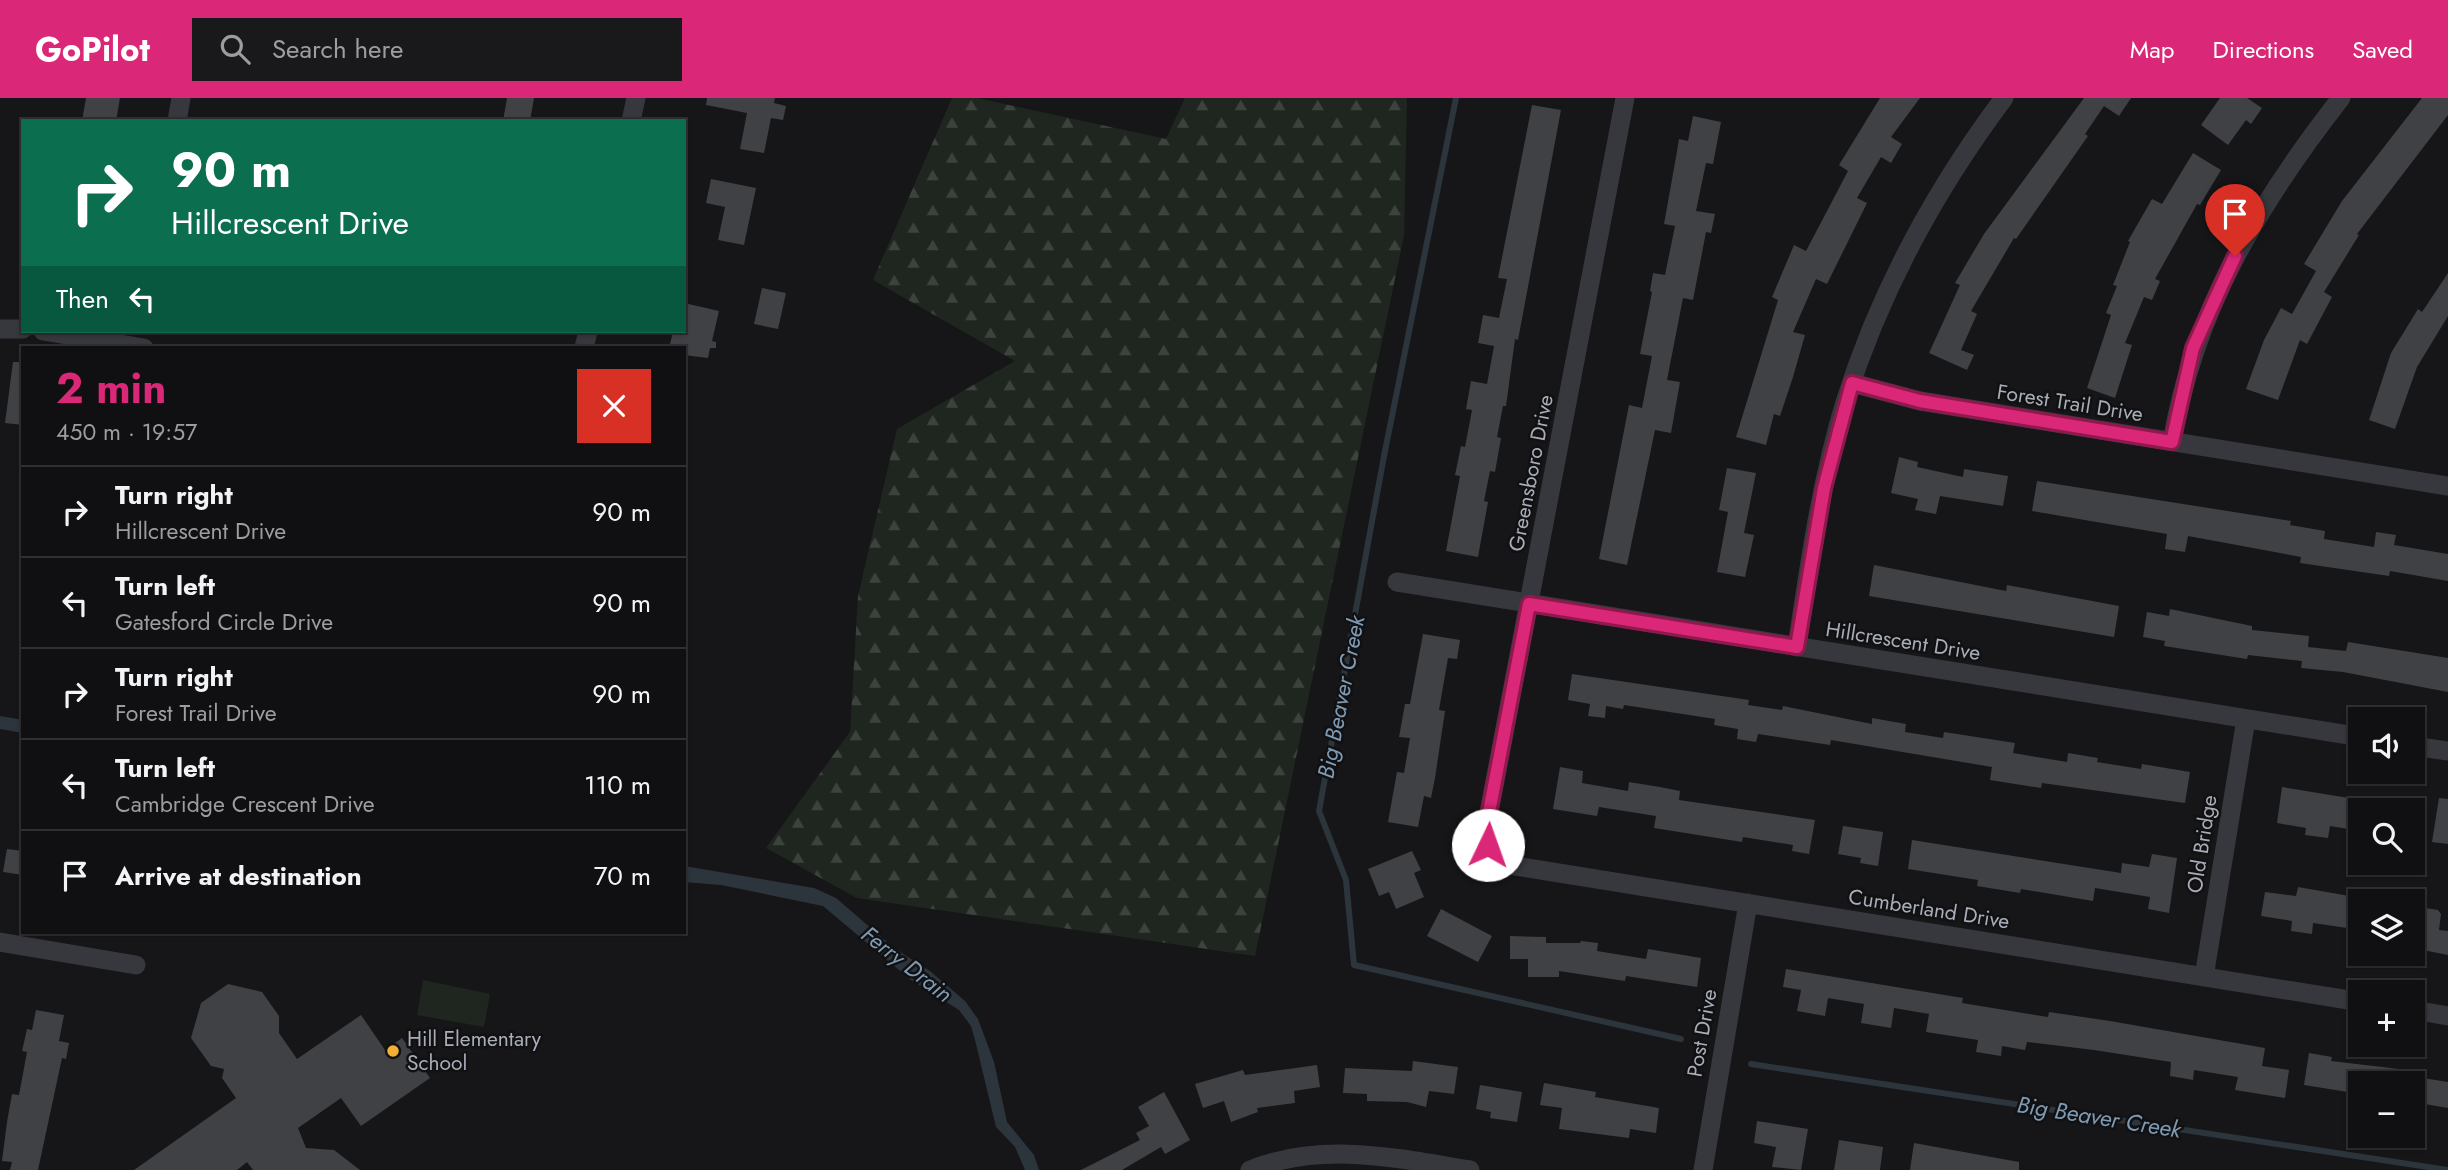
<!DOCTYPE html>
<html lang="en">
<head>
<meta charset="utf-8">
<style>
  :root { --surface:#101012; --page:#19191b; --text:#f1f3f6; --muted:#9c9d9f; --line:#303032; --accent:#db2777 }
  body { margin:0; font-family:Jost,sans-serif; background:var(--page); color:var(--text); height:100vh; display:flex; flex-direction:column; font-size:26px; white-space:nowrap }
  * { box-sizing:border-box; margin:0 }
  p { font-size:23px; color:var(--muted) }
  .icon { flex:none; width:38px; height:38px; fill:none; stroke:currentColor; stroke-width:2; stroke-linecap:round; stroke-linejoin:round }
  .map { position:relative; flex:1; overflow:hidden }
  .sheet { position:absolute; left:21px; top:248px; width:665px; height:588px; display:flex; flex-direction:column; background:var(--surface); border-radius:0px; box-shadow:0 2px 5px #0004,0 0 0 2px var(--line) }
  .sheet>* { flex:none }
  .banner { position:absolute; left:21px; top:21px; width:665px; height:214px; border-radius:0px; box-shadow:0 2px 5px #0004,0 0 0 2px var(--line); background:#0b6e4f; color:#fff; overflow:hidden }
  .fabs { position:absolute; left:2348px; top:609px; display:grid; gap:14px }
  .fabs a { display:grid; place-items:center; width:77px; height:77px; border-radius:0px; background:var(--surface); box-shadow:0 2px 5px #0004,0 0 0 2px var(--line); font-size:35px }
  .pin { position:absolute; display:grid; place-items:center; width:60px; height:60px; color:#fff; margin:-72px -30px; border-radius:50% 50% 50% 0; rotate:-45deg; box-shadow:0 0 7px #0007 }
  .pin .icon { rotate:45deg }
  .me { position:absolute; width:77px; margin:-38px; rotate:3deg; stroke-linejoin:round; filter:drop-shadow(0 0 5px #0008) }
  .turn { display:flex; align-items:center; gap:24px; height:147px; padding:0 35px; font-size:32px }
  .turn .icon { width:91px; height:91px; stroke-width:2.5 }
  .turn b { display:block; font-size:49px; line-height:60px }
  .then { display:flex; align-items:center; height:66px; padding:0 35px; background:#0003; gap:14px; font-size:26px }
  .round { display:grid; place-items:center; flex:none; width:74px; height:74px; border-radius:0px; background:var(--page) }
  .overview { display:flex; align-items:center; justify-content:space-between; height:119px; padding:0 35px }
  h1 { font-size:42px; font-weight:700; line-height:52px; color:var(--accent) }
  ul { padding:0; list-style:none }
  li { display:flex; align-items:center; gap:21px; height:91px; padding:0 35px; border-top:2px solid var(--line) }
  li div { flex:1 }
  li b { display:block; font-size:26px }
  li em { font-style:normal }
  header { display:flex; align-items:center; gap:42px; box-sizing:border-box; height:98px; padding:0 35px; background:var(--accent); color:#fff }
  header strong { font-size:33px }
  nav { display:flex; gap:38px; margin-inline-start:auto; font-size:24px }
  .search { width:490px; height:63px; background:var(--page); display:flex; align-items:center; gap:18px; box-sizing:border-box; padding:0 24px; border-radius:0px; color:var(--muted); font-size:26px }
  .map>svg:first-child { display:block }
  .forest { fill:url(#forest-firs) }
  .park { fill:#1e261f }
  .water { fill:#2c353c }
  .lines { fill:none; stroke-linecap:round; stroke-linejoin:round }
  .stream { stroke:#2c353c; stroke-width:6 }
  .building { fill:#404145 }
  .minor { stroke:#37383d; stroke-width:19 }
  .route-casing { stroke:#8e194d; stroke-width:18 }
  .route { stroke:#db2777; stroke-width:12 }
  .poi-dot { fill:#f2b134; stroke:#111113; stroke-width:2.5 }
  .labels { text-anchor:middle; stroke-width:5; stroke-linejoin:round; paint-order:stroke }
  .street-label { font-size:21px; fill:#a8adb8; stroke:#111113 }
  .poi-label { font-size:21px; fill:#a8adb8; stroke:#111113; text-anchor:start }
  .water-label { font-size:23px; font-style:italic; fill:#7f9bb3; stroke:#111113 }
</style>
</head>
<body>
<header>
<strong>GoPilot</strong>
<div class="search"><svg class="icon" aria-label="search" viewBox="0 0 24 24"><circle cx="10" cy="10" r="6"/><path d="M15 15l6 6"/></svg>Search here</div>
<nav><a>Map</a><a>Directions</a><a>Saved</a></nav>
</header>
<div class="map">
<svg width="2448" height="1072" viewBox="0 0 2448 1072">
  <defs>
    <pattern id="forest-firs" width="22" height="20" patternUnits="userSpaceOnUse" patternTransform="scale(1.75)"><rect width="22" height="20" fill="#1e261f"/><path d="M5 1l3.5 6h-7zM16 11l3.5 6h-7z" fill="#3c433d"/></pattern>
  </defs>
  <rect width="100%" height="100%" fill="#161618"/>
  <path class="forest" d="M952,0H977L1166,41L1185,0H1407L1404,137L1255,858L857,800L766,750L850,634L858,498L897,331L1015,263L873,182Z"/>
  <path class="park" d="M423,882L490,896L484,929L417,917Z"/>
  <path class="water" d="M0,618L23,622V635L0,631Z
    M684,768L814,790L836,800L894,850L930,873L965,903L978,921L994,964L1007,1024L1034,1057L1039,1072H1025L1015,1049L996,1029L975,942L971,928L959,912L911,882L823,808L721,787L684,784Z"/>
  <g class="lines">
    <path class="stream" d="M1456,0L1384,358L1319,713L1346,782L1354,867L1681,941
      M1751,966L2448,1072"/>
  </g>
  <path class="building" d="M86,0H120L116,23H82Z
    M507,0H534L530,23H503Z
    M707,0H775L774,5L786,8L783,22L771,20L764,55L740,51L747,15L706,7Z
    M1880,0H1920L1891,39L1902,46L1891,65L1881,59L1857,100L1867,105L1827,186L1816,181L1793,234L1805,237L1793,279L1780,318L1774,316L1766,347L1736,339L1778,202L1772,199L1794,147L1806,153L1848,73L1839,67Z
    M2084,0H2131L2119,18L2104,8L2085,36L2088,38L2016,141L2014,140L1971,213L1977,216L1961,252L1974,257L1967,272L1929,255L1960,187L1955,185L1984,136Z
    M2220,0H2247L2262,10L2251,26L2246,22L2228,47L2201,27Z
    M2422,0H2448V17L2357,136L2359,137L2324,194L2332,199L2307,246L2300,242L2278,302L2246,291L2264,242L2281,210L2292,216L2316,173L2304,166L2342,103Z
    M1532,7L1561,12L1518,242L1515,241L1506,308H1503L1497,339L1501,340L1495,374L1490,373L1484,403L1488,404L1478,459L1446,453L1460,378L1455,377L1461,348L1465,349L1472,312L1466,311L1471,283L1487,286L1494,248L1478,245L1483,217L1499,220L1507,181L1498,180Z
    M1693,18L1721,24L1713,66L1706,65L1696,113L1715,116L1711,135L1706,134L1693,202L1683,200L1667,282L1680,284L1671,335L1655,332L1627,467L1599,461L1629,307L1642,310L1652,258L1640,256L1652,194L1650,193L1653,175L1665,177L1675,128L1664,126L1676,59L1679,41L1688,43Z
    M2193,55L2221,72L2200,107L2197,106L2155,181L2160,183L2152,202L2144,199L2125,245L2132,247L2115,300L2087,290L2111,217L2106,215L2117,188L2113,187L2130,144L2128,143L2152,101L2162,106Z
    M711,81L756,90L744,147L718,142L725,109L706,105Z
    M2448,175V218L2417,269L2395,331L2369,322L2391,255L2418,211L2422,214Z
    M762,190L786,195L778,231L754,226Z
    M684,205L719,213L712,243L716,244V250H710L708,260L684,257V250H669L673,234L684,237Z
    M13,264H23V327L5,325Z
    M1899,359L1918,364L1917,369L1963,379L1964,371L2008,378L2003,408L1940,398L1936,416L1915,412L1918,401L1891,395Z
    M1727,370L1756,375L1744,435L1754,437L1745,479L1717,474L1728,414L1719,412Z
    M2037,383L2291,423L2290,427L2325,433L2324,441L2374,449L2376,434L2396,437L2394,447L2448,456V483L2390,473L2389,478L2300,465L2301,459L2188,438L2185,454L2165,451L2167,436L2032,413Z
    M1874,467L2006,493L2007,487L2119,508L2114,539L1869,498Z
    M2170,511L2252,528V532L2309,538L2308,549L2346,553L2348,544L2448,560V594L2343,574L2301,570L2302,563L2248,557L2247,561L2164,548L2165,543L2143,539L2147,514L2169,518Z
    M1423,536L1460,542L1457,561L1448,560L1439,612L1445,613L1435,680L1431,700L1424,698L1418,729L1388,724L1397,674L1404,675L1410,640L1399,639L1405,606H1410Z
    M1572,576L1749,602L1748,607L1782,612L1783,608L1872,626V620L1906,626L1905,634L1943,640L1944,634L2015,645L2013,655L2067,664L2068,655L2098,660L2097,664L2141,671L2142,666L2190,674L2185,705L2042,685L2041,690L1990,682L1992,669L1831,642L1830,647L1758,636L1756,644L1737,641L1738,631L1714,627L1715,621L1624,607L1623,611L1606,608L1605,620L1588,618L1590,606L1568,602Z
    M1560,669L1583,673L1582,685L1628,693L1629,684L1660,689L1680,693L1679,702L1815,722L1809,756L1792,753L1793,747L1743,739L1742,744L1654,730L1656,718L1599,709L1597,718L1553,711Z
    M2282,689L2361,702V733L2330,728L2328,740L2305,737L2306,730L2277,725Z
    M2439,700L2448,701V746L2432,744Z
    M1843,728L1883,734L1878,768L1860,765L1861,760L1838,756Z
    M1912,742L2121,775L2122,765L2149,769L2152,756L2177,760L2169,815L2148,811L2150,799L2095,790L2093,803L2021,791L2020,795L1977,788L1978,782L1908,771Z
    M7,751L23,753V777L3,774Z
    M1412,753L1421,772L1414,775L1424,799L1396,811L1389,794L1379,798L1368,771Z
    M2298,789L2361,800V832L2313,825L2312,836L2291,833L2292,823L2261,818L2265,794L2296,798Z
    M2413,808L2438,812L2441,816L2439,832L2448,833V857L2413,850Z
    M1441,811L1492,838L1478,864L1427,838Z
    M1510,838L1546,839V845H1580L1581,843L1598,845L1597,853L1646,861L1648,851L1701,860L1697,889L1626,878L1625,883L1559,873V879H1528V861H1510Z
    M1786,871L1963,900L1962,905L2048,919L2049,914L2110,923L2265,950L2262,968L2289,972L2285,1000L2235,992L2238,979L2194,972L2193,982L2170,978L2171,964L2094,952L2027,944L2025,952L2002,948L2001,958L1976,954L1978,942L1926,934L1929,916L1894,910L1891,930L1861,925L1864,906L1828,900L1825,918L1797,913L1801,892L1783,889Z
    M228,886L262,894L279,918V935L297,961L361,917L385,952L402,940L430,980L361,1028L341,1000L298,1030L306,1050L334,1052L360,1072H253L247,1064L237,1072H134L236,1000L222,980L224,971L211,968L191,940L201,905Z
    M36,912L64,917L59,943L69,945L66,961L62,960L38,1072H10L12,1064L2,1063L7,1024L12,996L19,997L27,954L22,953L27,931L32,932Z
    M2309,955L2332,959L2331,963L2399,971L2398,974L2416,976V979L2448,984V1010L2413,1004V985H2355L2354,995L2304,987Z
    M1413,963L1458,969L1454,996L1429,993L1426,1009L1407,1004L1367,1003V996L1343,995L1345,970L1412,973Z
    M1317,967L1320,989L1294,993L1295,1005L1257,1010L1258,1014L1231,1024L1224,1003L1203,1010L1195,986L1243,972L1245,977Z
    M1544,985L1596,994L1595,999L1659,1010L1656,1035L1630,1031L1629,1040L1559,1031L1562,1010L1540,1007Z
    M1480,987L1522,994L1517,1024L1490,1020L1491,1014L1476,1011Z
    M1164,994L1190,1042L1165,1056L1161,1049L1122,1072H1081L1140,1042L1136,1035L1149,1028L1138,1009Z
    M1757,1023L1808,1031L1801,1072L1772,1069L1776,1049L1754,1045Z
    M1839,1042L1883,1049L1880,1072H1834Z
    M1914,1045L2019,1064V1072H1910Z"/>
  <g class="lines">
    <path class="minor" d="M1625,0L1486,730L1493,756L1509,767L2361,904
      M177,23L181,0
      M631,23L636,0
      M0,231H23
      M43,233L144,250
      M584,250L588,233
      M1852,285L1920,303L2448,388
      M2172,344C2194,212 2259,105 2341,0
      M1397,484L2361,639
      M1797,549C1809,467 1821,383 1845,304C1880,193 1935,92 2004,0
      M2413,648L2448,653
      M0,844L136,867
      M2204,879L2246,621
      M2413,912L2448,918
      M1250,1072C1322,1043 1396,1060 1470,1072
      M1703,1072L1748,805"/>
  </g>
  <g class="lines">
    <g class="route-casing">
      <path id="route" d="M1488,747L1486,730L1529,506L1797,549L1824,390L1852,285L1920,303L2172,344L2193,250L2235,158"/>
    </g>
    <use href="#route" class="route"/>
  </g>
  <circle class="poi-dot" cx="393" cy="953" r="7"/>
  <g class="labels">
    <g class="street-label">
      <text transform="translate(2070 305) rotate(9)" y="7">Forest Trail Drive</text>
      <text transform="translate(1531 375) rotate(-79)" y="7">Greensboro Drive</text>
      <text transform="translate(1903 543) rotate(9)" y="7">Hillcrescent Drive</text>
      <text transform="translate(2202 746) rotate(-81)" y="7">Old Bridge</text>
      <text transform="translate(1929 811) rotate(9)" y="7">Cumberland Drive</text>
      <text transform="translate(1702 935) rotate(-80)" y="7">Post Drive</text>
    </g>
    <g class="poi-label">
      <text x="407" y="948">Hill Elementary<tspan x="407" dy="24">School</tspan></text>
    </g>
    <g class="water-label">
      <text transform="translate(1341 599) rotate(-79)" y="8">Big Beaver Creek</text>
      <text transform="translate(907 866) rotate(38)" y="8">Ferry Drain</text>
      <text transform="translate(2099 1019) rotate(9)" y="8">Big Beaver Creek</text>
    </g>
  </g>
</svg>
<div class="fabs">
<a><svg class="icon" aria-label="sound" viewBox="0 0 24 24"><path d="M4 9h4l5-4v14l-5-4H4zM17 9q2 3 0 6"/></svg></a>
<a><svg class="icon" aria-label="search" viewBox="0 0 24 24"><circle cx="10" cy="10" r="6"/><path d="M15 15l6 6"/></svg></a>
<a><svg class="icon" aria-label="layers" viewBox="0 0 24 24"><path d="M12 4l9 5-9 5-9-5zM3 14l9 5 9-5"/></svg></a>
<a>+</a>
<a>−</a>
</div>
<div class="pin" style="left:2235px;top:158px;background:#d93025"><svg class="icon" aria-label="arrive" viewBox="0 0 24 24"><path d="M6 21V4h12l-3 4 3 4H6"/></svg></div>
<svg class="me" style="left:1488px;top:747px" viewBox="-20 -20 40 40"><circle r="19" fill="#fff"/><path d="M0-13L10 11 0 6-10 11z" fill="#db2777"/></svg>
<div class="banner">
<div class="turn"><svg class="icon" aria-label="right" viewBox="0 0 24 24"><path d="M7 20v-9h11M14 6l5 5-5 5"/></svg><div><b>90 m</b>Hillcrescent Drive</div></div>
<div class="then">Then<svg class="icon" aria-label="left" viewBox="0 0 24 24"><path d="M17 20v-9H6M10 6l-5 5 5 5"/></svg></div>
</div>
<section class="sheet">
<div class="overview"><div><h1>2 min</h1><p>450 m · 19:57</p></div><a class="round" style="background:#d93025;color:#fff"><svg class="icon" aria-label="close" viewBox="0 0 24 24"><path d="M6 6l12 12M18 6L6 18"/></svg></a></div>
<ul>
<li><svg class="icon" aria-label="right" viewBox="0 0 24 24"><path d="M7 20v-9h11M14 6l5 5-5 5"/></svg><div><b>Turn right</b><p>Hillcrescent Drive</p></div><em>90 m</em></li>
<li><svg class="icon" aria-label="left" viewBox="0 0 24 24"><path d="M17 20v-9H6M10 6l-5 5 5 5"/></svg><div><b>Turn left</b><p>Gatesford Circle Drive</p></div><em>90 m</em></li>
<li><svg class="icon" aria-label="right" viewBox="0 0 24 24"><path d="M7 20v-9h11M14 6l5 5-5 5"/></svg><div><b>Turn right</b><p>Forest Trail Drive</p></div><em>90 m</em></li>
<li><svg class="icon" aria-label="left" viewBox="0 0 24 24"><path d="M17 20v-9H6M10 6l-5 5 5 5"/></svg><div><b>Turn left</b><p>Cambridge Crescent Drive</p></div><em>110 m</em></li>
<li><svg class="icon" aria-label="arrive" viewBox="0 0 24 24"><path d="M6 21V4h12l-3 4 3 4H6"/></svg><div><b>Arrive at destination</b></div><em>70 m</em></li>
</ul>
</section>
</div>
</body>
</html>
